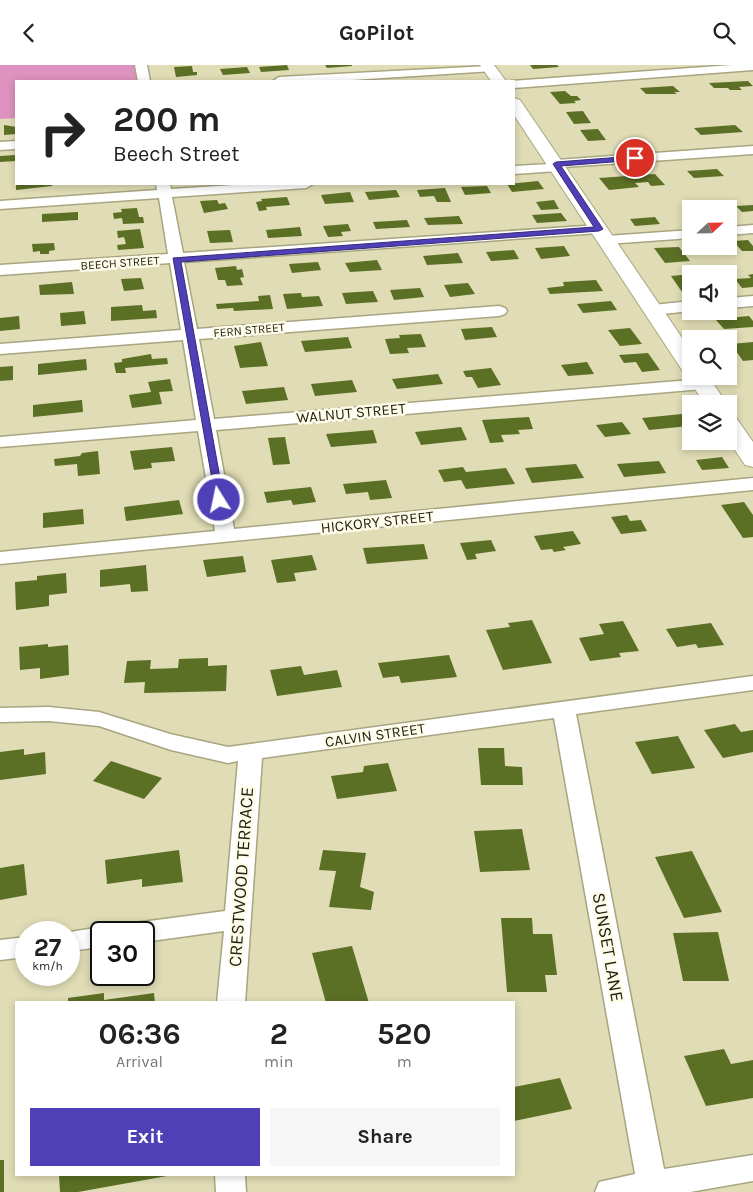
<!DOCTYPE html>
<html lang="en">
<head>
<meta charset="utf-8">
<style>
  :root { --surface:#fff; --page:#f6f6f6; --text:#222; --muted:#767676; --accent:#5040b7 }
  body { margin:0; font-family:Karla,sans-serif; background:var(--page); color:var(--text); height:100vh; display:flex; flex-direction:column; font-size:19px; white-space:nowrap }
  * { box-sizing:border-box; margin:0 }
  p { font-size:16px; color:var(--muted) }
  .icon { flex:none; width:28px; height:28px; fill:none; stroke:currentColor; stroke-width:2; stroke-linecap:round; stroke-linejoin:round }
  .map { position:relative; flex:1; overflow:hidden }
  .side { position:absolute; left:15px; top:936px; width:500px; height:175px; display:flex; flex-direction:column; background:var(--surface); border-radius:0px; box-shadow:0 2px 8px #0003 }
  .side>* { flex:none }
  .hud { position:absolute; left:15px; top:15px; width:500px; height:105px; border-radius:0px; box-shadow:0 2px 8px #0003; background:#fff; color:var(--text); overflow:hidden }
  .needle { width:32px; rotate:68deg }
  .fabs { position:absolute; left:682px; top:135px; display:grid; gap:10px }
  .fabs a { display:grid; place-items:center; width:55px; height:55px; border-radius:0px; background:var(--surface); box-shadow:0 2px 8px #0003; font-size:25px }
  .speed { position:absolute; left:15px; top:856px; display:flex; gap:10px; font-size:25px; font-weight:700; text-align:center }
  .speed>* { display:grid; place-content:center; width:65px; height:65px; border-radius:50%; background:var(--surface); box-shadow:0 2px 8px #0003; line-height:1 }
  .speed small { font-size:12px; font-weight:400 }
  .speed .limit { border:2px solid #111; border-radius:8px; background:#fff; color:#111 }
  .pin { position:absolute; display:grid; place-items:center; width:42px; height:42px; color:#fff; margin:-21px; border:2px solid #fff; border-radius:50%; box-shadow:0 1px 5px #0007 }
  .me { position:absolute; width:55px; margin:-28px; rotate:350deg; stroke-linejoin:round; filter:drop-shadow(0 0 4px #0008) }
  .turn { display:flex; align-items:center; gap:18px; height:105px; padding:0 15px; font-size:22px }
  .turn .icon { width:65px; height:65px; stroke-width:2.5 }
  .turn b { display:block; font-size:35px; line-height:42px }
  .eta { display:flex; justify-content:space-evenly; align-items:center; height:85px; text-align:center }
  .eta b { font-size:30px; font-weight:700; line-height:35px }
  .cta { display:flex; gap:10px; margin-top:auto; padding:10px 15px }
  .cta a { flex:1; height:58px; border-radius:0px; background:var(--accent); color:#fff; font-size:20px; font-weight:700; line-height:58px; text-align:center }
  .cta a+a { background:var(--page); color:var(--text) }
  header { display:flex; justify-content:space-between; align-items:center; height:65px; padding:0 15px; background:var(--surface); font-size:22px; font-weight:700 }
  .map>svg:first-child { display:block }
  .green { fill:#dd92bf }
  .building { fill:#5b6f25 }
  .lines { fill:none; stroke-linecap:round; stroke-linejoin:round }
  .street-casing { stroke:#a9a580; stroke-width:3 }
  .primary-casing { stroke:#a9a580; stroke-width:2 }
  .street { fill:#fff; fill-rule:evenodd }
  .primary { fill:#fff; fill-rule:evenodd }
  .route { fill:#5040b7; stroke:#342a77 }
  .labels { text-anchor:middle; stroke-width:5; stroke-linejoin:round; paint-order:stroke }
  .far-street-label { font-size:12px; fill:#211f11; stroke:#fefce9 }
  .street-label { font-size:15px; fill:#211f11; stroke:#fefce9 }
  .near-street-label { font-size:18px; fill:#211f11; stroke:#fefce9 }
</style>
</head>
<body>
<header><svg class="icon" aria-label="back" viewBox="0 0 24 24"><path d="M15 5l-7 7 7 7"/></svg>GoPilot<svg class="icon" aria-label="search" viewBox="0 0 24 24"><circle cx="10" cy="10" r="6"/><path d="M15 15l6 6"/></svg></header>
<div class="map">
<svg width="753" height="1127" viewBox="0 0 753 1127">
  <rect width="100%" height="100%" fill="#e0dcb5"/>
  <path class="green" d="M0,0H135L138,16H16V53L0,54Z"/>
  <path class="building" d="M287,0L289,5L261,7L259,2Z
    M325,0H352V1L327,3Z
    M530,0H557L559,2L533,4Z
    M192,1L193,7H197V10L176,12L174,2Z
    M247,2L250,8L223,10L220,4Z
    M748,16L753,21L739,22L742,25H730L728,23H714L709,18Z
    M673,21L680,27H674L677,29H646L640,23Z
    M565,26L571,31H577L581,35L574,36L576,38L560,39L550,27Z
    M583,46L591,58L574,59L566,47Z
    M4,60L16,62V69L4,70Z
    M735,60L743,67L701,70L694,63Z
    M598,64L606,75L588,76L580,65Z
    M16,90V96L0,97V91Z
    M717,104L724,111L694,113L687,106Z
    M655,109L665,120L651,121L648,117L635,118L639,122L609,125L599,113Z
    M538,116L544,124L512,127L507,119Z
    M16,119H52V121L16,125Z
    M487,121L491,128L465,130L461,122Z
    M445,123L451,137H437L434,131L420,132L417,125Z
    M396,125L400,132L369,135L365,127Z
    M350,127L354,137L325,139L321,130Z
    M287,132L290,140L266,142L267,145L259,146L256,137L262,136L261,134Z
    M217,135L219,139L225,138L228,144L204,148L200,136Z
    M554,135L559,144L541,145L536,137Z
    M753,140V146L742,147L736,141Z
    M137,143L139,152H143L144,158L123,159L122,153L114,154L113,148L122,147L121,144Z
    M78,147V155L42,157V149Z
    M561,148L567,156L537,158L532,150Z
    M459,151L463,159L428,160L424,153Z
    M655,152L660,159L635,161L630,154Z
    M407,155L410,162L376,164L373,157Z
    M348,159L351,166L341,167L343,171L328,172L323,161Z
    M300,162L302,171L268,173L266,165Z
    M140,164L144,183L118,185L117,180L126,179L124,172L118,173L117,166Z
    M230,165L233,177L210,178L207,166Z
    M748,175L753,181V186H742L733,176Z
    M54,178L55,185L49,186V189H40V186L33,187L32,179Z
    M564,181L570,191L541,194L535,183Z
    M679,182L690,196L665,198L654,183Z
    M514,185L519,194L491,196L486,187Z
    M458,188L463,198L427,200L423,191Z
    M377,195L382,205L350,207L345,198Z
    M318,197L321,205L292,208L289,199Z
    M236,201L237,205L242,204L244,212L240,213L243,220L227,221L225,215H218L215,203Z
    M691,209V226L682,227L671,211Z
    M753,209V222L742,223L735,214L751,213L748,210Z
    M141,213L144,224L124,226L121,214Z
    M596,215L603,226L550,229L547,223L564,221L563,217Z
    M72,217L74,229L40,230L39,220Z
    M468,218L475,229L450,232L444,220Z
    M420,223L424,232L394,235L390,225Z
    M373,226L378,237L346,239L342,228Z
    M301,228L302,232L319,231L323,241L287,244L283,229Z
    M270,230L273,244L234,246L233,243L217,244L216,239L259,236L258,231Z
    M611,236L617,245L583,248L577,239Z
    M142,240L143,246L156,245L157,253L111,256V242Z
    M84,246L86,259L61,261L60,248Z
    M19,251L20,264L0,266V253Z
    M749,251L753,256V262L724,264L715,254Z
    M492,262L497,272L465,275L461,264Z
    M630,263L642,279L620,281L608,265Z
    M421,269L426,282L407,283L409,288L390,289L385,274L400,273L399,270Z
    M348,272L352,283L305,287L301,276Z
    M261,277L268,301L240,303L234,281Z
    M753,277V295L743,296L731,279Z
    M648,288L660,305L642,307L636,297L624,298L619,290Z
    M151,289L152,294L167,293L168,299L125,303L126,308H116L114,298L122,297V294Z
    M86,294L87,305L38,310V299Z
    M587,297L594,309L568,311L561,300Z
    M13,301V315L0,316V302Z
    M491,303L501,320L478,323L472,312H466L463,306Z
    M438,309L443,319L397,324L392,314Z
    M170,314L173,326L159,327L162,339L132,343L129,330L151,327L148,317Z
    M352,315L357,327L315,331L311,319Z
    M284,322L288,335L246,339L242,326Z
    M82,335L83,347L33,352V340Z
    M682,349L689,361L649,365L642,353Z
    M529,352L533,364L518,365L520,369L501,370L504,377L490,378L482,355Z
    M622,357L631,369L605,372L596,360Z
    M461,362L467,375L421,380L415,367Z
    M373,365L377,378L331,382L326,369Z
    M285,372L290,399L273,400L268,373Z
    M691,373V376H713L717,382L689,385L682,374Z
    M172,382L175,396L151,398L152,403L134,405L130,386Z
    M98,386L100,409L78,411L77,399L55,401L54,394L80,391L82,388Z
    M722,392L729,403L702,405L696,395Z
    M659,396L666,408L624,412L617,399Z
    M576,399L584,413L532,418L525,403Z
    M463,402L466,407L506,403L515,419L466,424L461,415L444,417L438,405Z
    M386,415L392,433L370,435L368,427L346,429L343,419Z
    M311,422L316,437L293,440L291,435L267,438L264,427Z
    M179,435L183,449L126,456L124,442Z
    M744,437L753,450V472L743,473L721,440Z
    M83,444L84,459L43,463V448Z
    M627,450L630,456L641,455L647,466L621,469L611,452Z
    M573,466L581,479L563,482L566,485L554,487L552,484L541,485L534,471Z
    M491,475L496,486L475,489L477,494L467,495L460,478Z
    M424,479L428,494L367,499L363,483Z
    M312,490L317,505L294,508L296,516L277,518L271,495Z
    M243,491L246,507L207,512L203,495Z
    M146,500L148,526L131,527L130,519L100,522V505Z
    M66,508L67,528L49,530V541L16,545L15,517L37,515V511Z
    M532,555L552,598L503,605L486,565L510,562L508,558Z
    M623,556L639,586L619,588L621,592L590,596L579,573L604,569L599,559Z
    M711,558L724,580L698,583L696,579L677,582L666,564Z
    M48,579V582L68,580L69,610L40,614V603L20,605L19,582Z
    M449,590L457,612L401,618L399,611L383,613L378,598Z
    M208,593V601L227,600L226,626L144,628L145,617L124,618L127,596L151,595L150,604L178,603L179,594Z
    M301,601L304,610L337,605L342,622L277,631L270,605Z
    M735,659L741,667L753,665V687L723,693L704,665Z
    M678,671L695,703L652,709L635,677Z
    M478,683H504L505,701L522,702L523,720H481Z
    M24,684V690L45,687L46,709L0,715V687Z
    M111,696L162,713L144,734L93,716Z
    M388,698L397,726L337,734L331,711L363,707L364,701Z
    M522,764L530,805L480,807L474,766Z
    M179,785L183,817L142,822V814L107,819L105,795Z
    M323,785L366,788L360,822L374,827L371,845L329,842L336,806L319,805Z
    M692,786L722,847L684,853L655,792Z
    M24,799L27,830L0,835V803Z
    M501,853H532L533,869H552L557,910H545L547,927H507Z
    M718,867L729,916H683L673,868Z
    M352,881L369,938H326L312,888Z
    M104,928V935L154,928L155,938H68V933Z
    M724,984L731,999L753,995V1033L706,1041L684,991Z
    M560,1013L572,1044L514,1056V1022Z
    M0,1095H4V1127H0Z
    M59,1110H167V1111L78,1127H60Z"/>
  <g class="lines">
    <g class="street-casing">
      <path id="street" d="M135,0H147L150,16H138Z
        M732,0H753V5L514,23V16H511Z
        M489,1L495,4L493,6L336,16H273L279,12Z
        M16,76V84L0,85V77Z
        M753,81V89L564,102L558,106L514,109V101L550,99L556,95Z
        M156,119H170L171,124L250,119H313L306,123L172,132L183,188L599,160L604,161L606,164L604,167L599,168L184,197L197,264L499,241L505,243L507,246L505,249L499,251L199,274L214,354L703,314L709,315L712,319L709,323L703,324L216,365L234,464L753,413V425L0,499V487L215,466L198,366L0,382V372L196,355L183,275L0,289V279L181,265L170,198L0,210V200L168,189L159,133L0,144V136L157,125Z
        M753,160V168L729,170V162Z
        M691,165V173L607,179L602,178L600,175L602,172L607,171Z
        M753,231V241L729,243V233Z
        M691,236V246L653,250L647,248L645,245L647,242L653,240Z
        M753,611V625L576,649L664,1104L753,1090V1116L690,1127H595L599,1117L635,1109L554,653L262,693L245,938H217L224,866L144,877V868H121L125,861L134,858L225,846L238,696L228,698L171,685L99,661L49,656L0,657V643L49,642L99,647L170,669L228,682Z
        M101,862L110,865L112,868H101V882L69,886V868H64Z
        M26,872V892L0,895V875Z
        M215,1110H245L246,1127H216Z"/>
    </g>
    <g class="primary-casing">
      <path id="primary" d="M480,0H494L506,16H491Z
        M514,33L520,35L691,286V311H708L727,339H705L686,311L688,308L683,307L680,302L514,50Z
        M729,352L737,354L753,377V402L745,400L729,376Z"/>
    </g>
    <use href="#street" class="street"/>
    <use href="#primary" class="primary"/>
  </g>
  <path class="route" d="M635,91L637,92V95L561,101L603,164L599,166L181,197L224,435L219,438L216,437L173,193L594,162L553,99L556,97Z"/>
  <g class="labels">
    <g class="far-street-label">
      <text transform="translate(120 198) rotate(-4)" y="4">BEECH STREET</text>
      <text transform="translate(249 265) rotate(-5)" y="4">FERN STREET</text>
    </g>
    <g class="street-label">
      <text transform="translate(351 348) rotate(-5)" y="5">WALNUT STREET</text>
      <text transform="translate(377 457) rotate(-6)" y="5">HICKORY STREET</text>
      <text transform="translate(375 670) rotate(-8)" y="5">CALVIN STREET</text>
    </g>
    <g class="near-street-label">
      <text transform="translate(241 812) rotate(-86)" y="6">CRESTWOOD TERRACE</text>
      <text transform="translate(608 882) rotate(80)" y="6">SUNSET LANE</text>
    </g>
  </g>
</svg>
<div class="fabs">
<a><svg class="needle" viewBox="-14 -14 28 28"><path d="M0-13l5 13h-10z" fill="#e53935"/><path d="M0 13l5-13h-10z" fill="#767676"/></svg></a>
<a><svg class="icon" aria-label="sound" viewBox="0 0 24 24"><path d="M4 9h4l5-4v14l-5-4H4zM17 9q2 3 0 6"/></svg></a>
<a><svg class="icon" aria-label="search" viewBox="0 0 24 24"><circle cx="10" cy="10" r="6"/><path d="M15 15l6 6"/></svg></a>
<a><svg class="icon" aria-label="layers" viewBox="0 0 24 24"><path d="M12 4l9 5-9 5-9-5zM3 14l9 5 9-5"/></svg></a>
</div>
<div class="speed"><div>27<small>km/h</small></div><div class="limit">30</div></div>
<div class="pin" style="left:635px;top:93px;background:#d93025"><svg class="icon" aria-label="arrive" viewBox="0 0 24 24"><path d="M6 21V4h12l-3 4 3 4H6"/></svg></div>
<svg class="me" style="left:219px;top:435px" viewBox="-20 -20 40 40"><circle r="17" fill="#5040b7" stroke="#fff" stroke-width="3"/><path d="M0-11L8 9 0 5-8 9z" fill="#fff"/></svg>
<div class="hud">
<div class="turn"><svg class="icon" aria-label="right" viewBox="0 0 24 24"><path d="M7 20v-9h11M14 6l5 5-5 5"/></svg><div><b>200 m</b>Beech Street</div></div>
</div>
<section class="side">
<div class="eta">
<div><b>06:36</b><p>Arrival</p></div>
<div><b>2</b><p>min</p></div>
<div><b>520</b><p>m</p></div>
</div>
<div class="cta"><a>Exit</a><a>Share</a></div>
</section>
</div>
</body>
</html>
